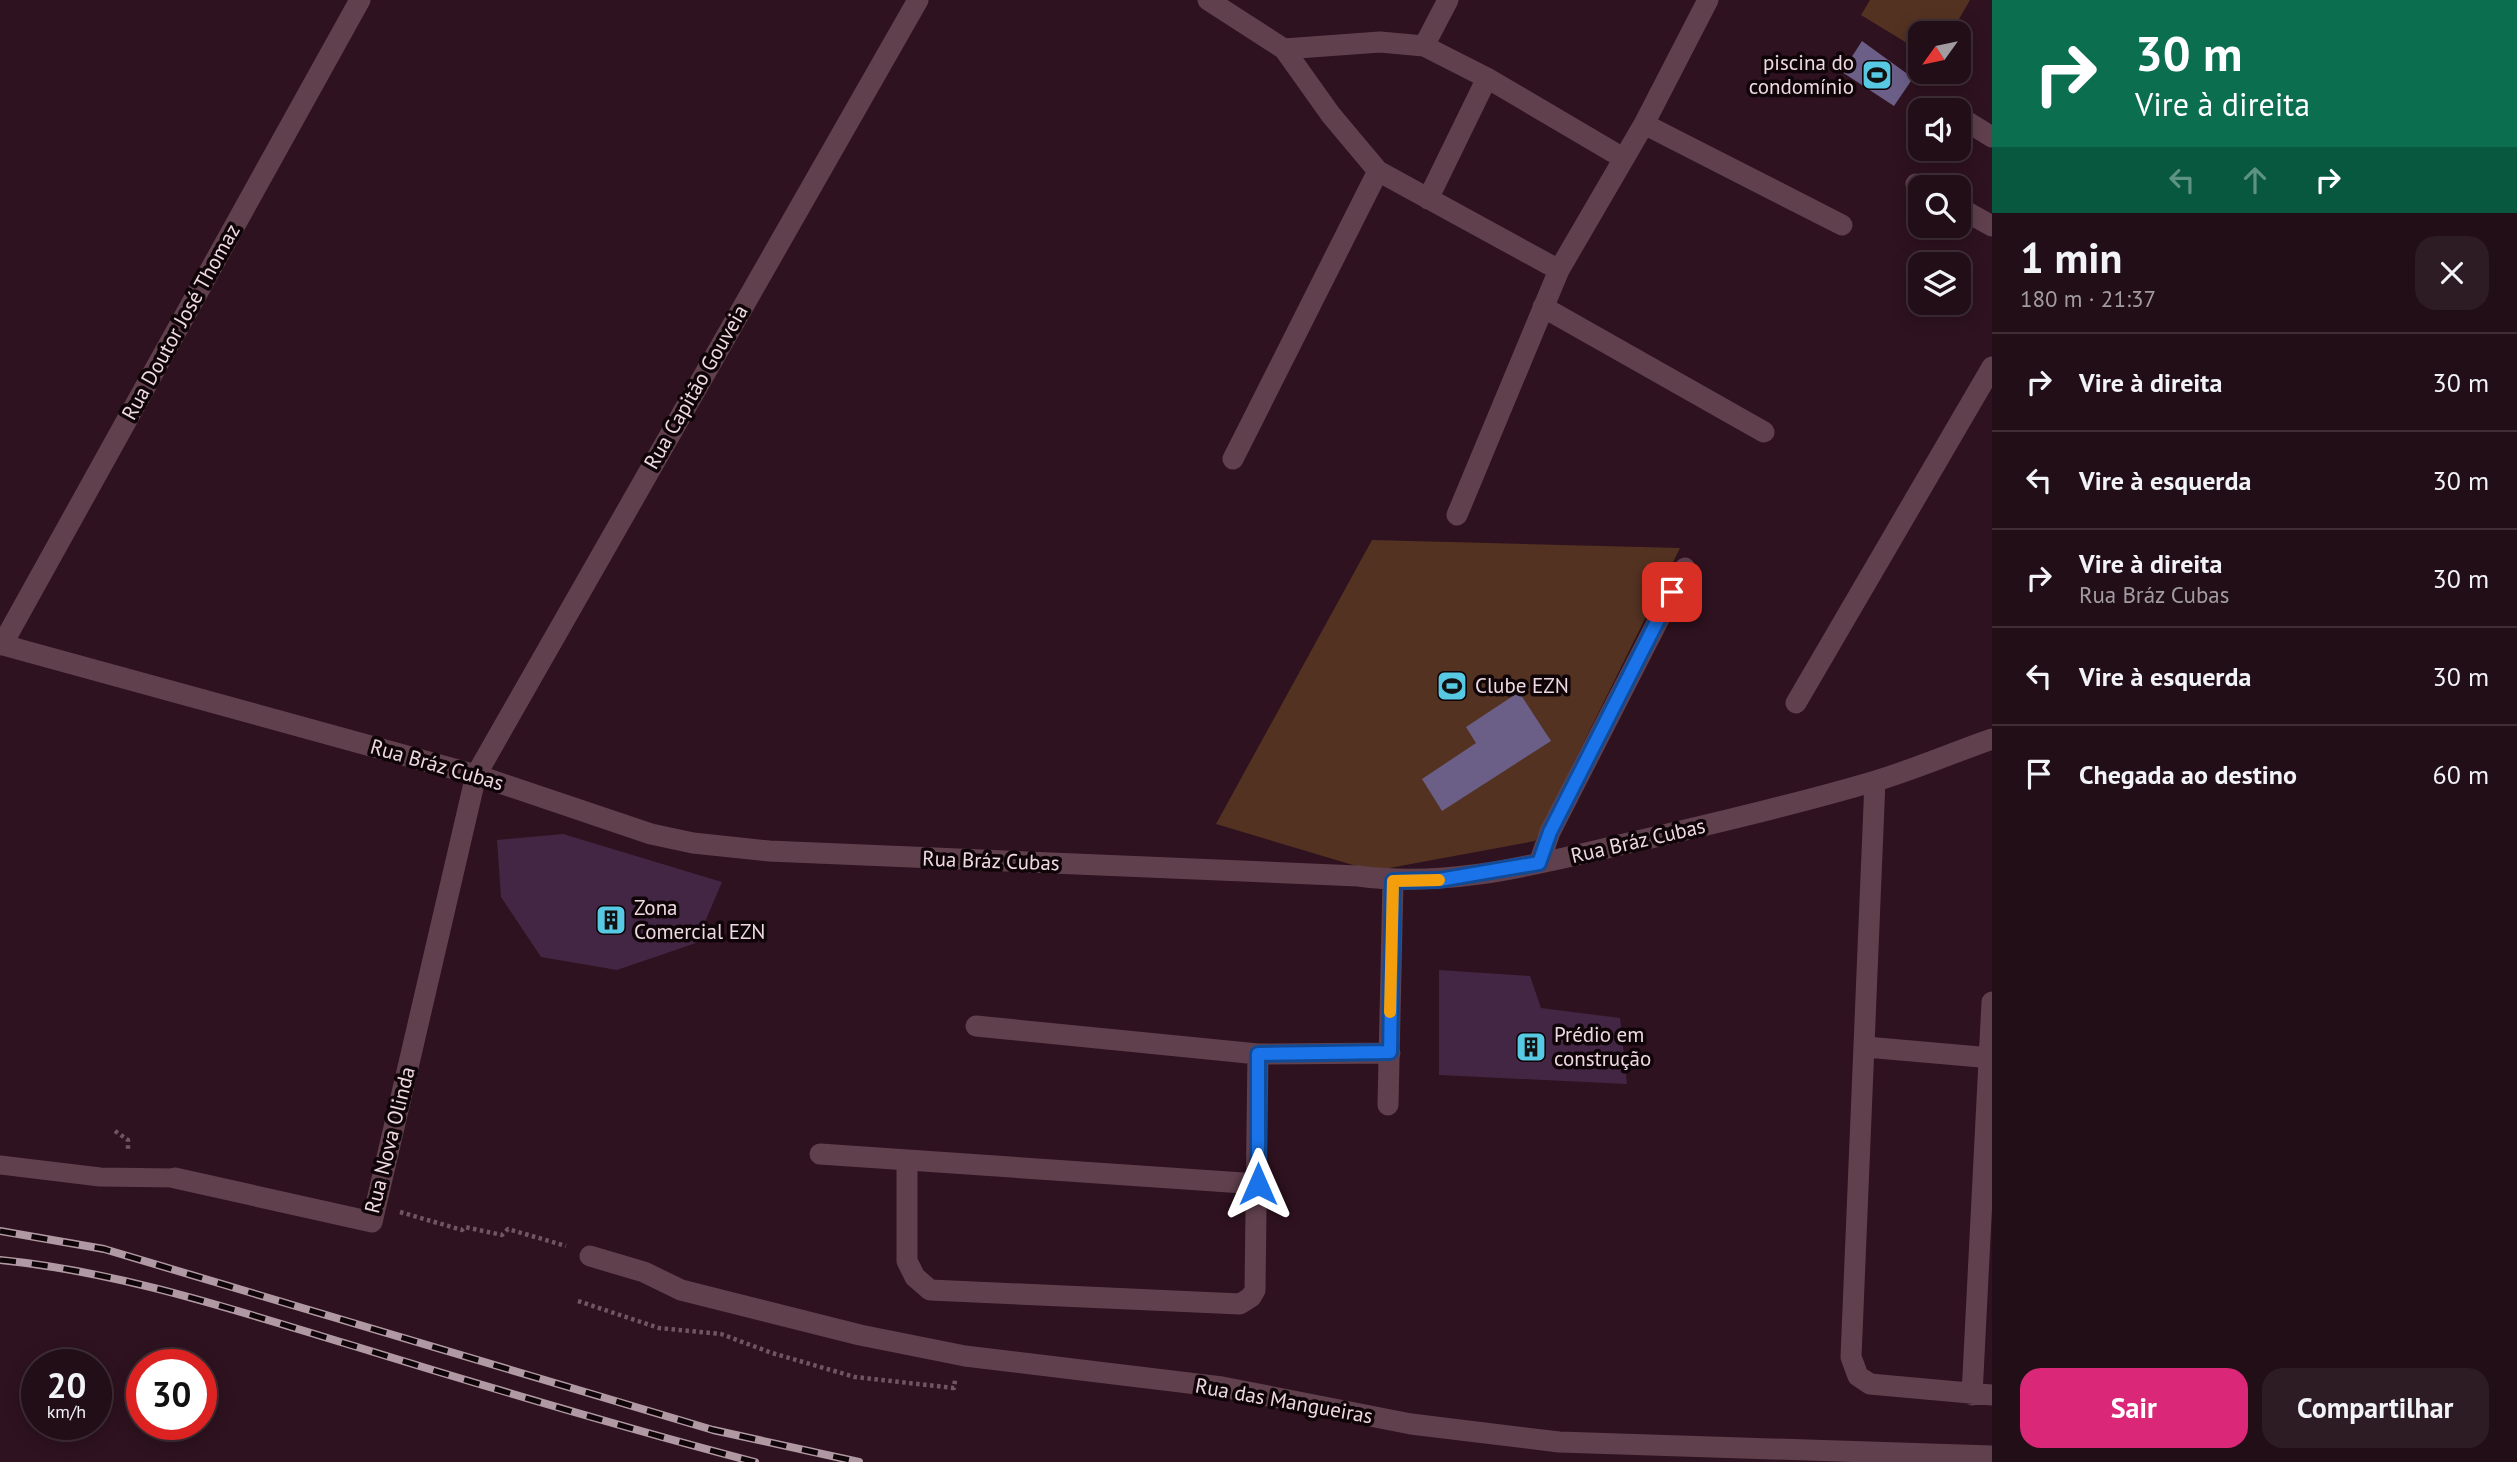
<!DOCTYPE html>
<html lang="pt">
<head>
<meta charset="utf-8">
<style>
  :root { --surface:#220e17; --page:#2e1c24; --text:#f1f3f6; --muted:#a29ca1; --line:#3f2e36; --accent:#db2777 }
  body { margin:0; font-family:"PT Sans",sans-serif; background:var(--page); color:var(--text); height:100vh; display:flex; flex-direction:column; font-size:26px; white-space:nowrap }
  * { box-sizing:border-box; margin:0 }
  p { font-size:23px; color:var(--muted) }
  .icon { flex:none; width:38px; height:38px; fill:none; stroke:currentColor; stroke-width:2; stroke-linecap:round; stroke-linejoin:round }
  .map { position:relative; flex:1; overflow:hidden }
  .details { display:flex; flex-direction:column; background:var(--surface); width:525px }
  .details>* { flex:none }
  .banner { background:#0b6e4f; color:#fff; overflow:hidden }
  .needle { width:46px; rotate:237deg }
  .buttons { position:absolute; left:1908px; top:21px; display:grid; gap:14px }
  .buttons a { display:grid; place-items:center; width:63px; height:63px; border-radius:14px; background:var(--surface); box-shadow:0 4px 18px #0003,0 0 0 2px var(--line); font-size:35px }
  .speed { position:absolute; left:21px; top:1349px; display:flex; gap:14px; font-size:35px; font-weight:700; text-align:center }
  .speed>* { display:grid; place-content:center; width:91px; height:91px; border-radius:50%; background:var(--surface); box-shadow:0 4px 18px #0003,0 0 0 2px var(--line); line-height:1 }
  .speed small { font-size:18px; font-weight:400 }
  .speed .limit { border:10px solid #d22; background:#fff; color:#111 }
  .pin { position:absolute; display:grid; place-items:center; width:60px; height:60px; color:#fff; margin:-30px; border-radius:14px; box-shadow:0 4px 10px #0006 }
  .me { position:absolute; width:77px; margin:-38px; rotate:0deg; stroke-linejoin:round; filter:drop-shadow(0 0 5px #0008) }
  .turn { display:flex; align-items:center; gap:24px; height:147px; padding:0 28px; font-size:32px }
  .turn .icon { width:91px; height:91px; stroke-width:2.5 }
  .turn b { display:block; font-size:49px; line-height:60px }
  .lanes { display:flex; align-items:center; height:66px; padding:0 28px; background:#0003; justify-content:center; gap:35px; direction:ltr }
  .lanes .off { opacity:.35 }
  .round { display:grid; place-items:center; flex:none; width:74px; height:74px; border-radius:21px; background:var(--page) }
  .summary { display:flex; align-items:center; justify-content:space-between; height:119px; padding:0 28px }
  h1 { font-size:42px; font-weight:700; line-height:52px }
  .cta { display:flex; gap:14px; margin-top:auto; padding:14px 28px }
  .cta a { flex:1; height:80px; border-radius:21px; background:var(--accent); color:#fff; font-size:28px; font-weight:700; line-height:80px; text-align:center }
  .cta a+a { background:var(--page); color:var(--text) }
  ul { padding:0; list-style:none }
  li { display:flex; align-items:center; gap:21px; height:98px; padding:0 28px; border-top:2px solid var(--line) }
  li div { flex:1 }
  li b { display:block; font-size:26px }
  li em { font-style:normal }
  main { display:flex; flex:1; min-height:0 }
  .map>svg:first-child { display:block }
  .grass { fill:#533221 }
  .water { fill:#6b5f88 }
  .building { fill:#432644 }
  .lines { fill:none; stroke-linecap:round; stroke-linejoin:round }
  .path { stroke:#705662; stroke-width:4.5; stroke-dasharray:3.5 3.5; stroke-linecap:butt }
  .lane { stroke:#60404d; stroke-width:19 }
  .street { stroke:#60404d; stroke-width:21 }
  .rail-casing { stroke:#b099a2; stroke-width:8 }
  .rail { stroke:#0f0408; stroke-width:5; stroke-dasharray:16; stroke-linecap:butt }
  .route-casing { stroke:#114b97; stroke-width:18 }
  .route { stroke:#1a73e8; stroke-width:12 }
  .slow { stroke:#f59e0b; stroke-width:12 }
  .labels { text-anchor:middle; stroke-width:7; stroke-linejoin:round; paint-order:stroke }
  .poi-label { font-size:21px; fill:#eed9e1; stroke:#0f0408; text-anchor:start }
  .street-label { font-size:21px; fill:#eed9e1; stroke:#0f0408 }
</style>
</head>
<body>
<main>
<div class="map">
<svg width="1992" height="1462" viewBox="0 0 1992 1462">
  <rect width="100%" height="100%" fill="#2e121f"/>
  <path class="grass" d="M1870,0H1970L1951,33H1920V51L1861,15Z
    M1372,540L1680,548L1535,841L1373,871L1216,824Z"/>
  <path class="water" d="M1862,41L1913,78L1894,106L1842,72Z
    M1519,692L1551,741L1442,811L1422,779L1476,743L1466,727Z"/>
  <path class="building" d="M563,834L722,882L696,943L617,970L541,957L501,897L497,840Z
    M1439,970L1530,976L1541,1008L1620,1018L1627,1084L1439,1075Z"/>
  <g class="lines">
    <path class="path" d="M115,1131L128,1140V1152
      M400,1212L462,1230L465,1227L502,1235L508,1229L566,1246
      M578,1301L659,1328L721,1334L772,1353L855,1377L954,1388L955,1380"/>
    <path class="lane" d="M0,1165L100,1177L175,1178"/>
    <path class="street" d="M1208,0L1284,49L1331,115L1378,171L1559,270
      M1424,46L1448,0
      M1284,49L1380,42L1424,46L1487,78L1623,158
      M1958,116L1992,137
      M1644,124L1842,225
      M1916,184L1922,187
      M1428,199L1487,78
      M1958,207L1992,226
      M1543,307L1764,432
      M1233,459L1378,171
      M1457,515L1559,270L1644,124L1708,0
      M0,644L476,775L651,834L693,843L769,851L1358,876C1447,888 1534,865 1620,845C1705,826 1789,806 1872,782C1913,770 1952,753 1992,739
      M2,645L360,0
      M1796,703L1992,367
      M1875,781L1851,1357L1858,1376L1870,1384L1992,1395
      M1539,863L1550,832L1685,568
      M976,1026L1258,1054L1390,1053
      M1866,1047L1992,1058
      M1388,1105L1393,881
      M820,1154L1258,1184
      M907,1160V1261L915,1277L930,1290L1240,1304L1251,1297L1255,1290L1258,1054
      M175,1178L372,1222L476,775L918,0
      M590,1256L644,1272L681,1290L860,1335L965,1356L1222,1387L1411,1424L1559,1442L1992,1456
      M1972,1395L1992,1002"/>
    <g class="rail-casing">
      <path id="rail" d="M0,1231L104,1249L713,1430L859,1462
        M0,1260C122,1272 237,1311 354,1346C487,1387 621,1427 755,1462"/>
    </g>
    <use href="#rail" class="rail"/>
  </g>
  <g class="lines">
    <g class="route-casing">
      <path id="route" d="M1258,1184V1054L1390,1052L1393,881L1439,880L1539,863L1550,832L1672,592"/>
    </g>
    <use href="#route" class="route"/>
    <path class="slow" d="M1390,1012L1393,881L1439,880"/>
  </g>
  <defs>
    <g id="stadium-square" transform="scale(1.575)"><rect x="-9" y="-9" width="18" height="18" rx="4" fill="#58c9e3" stroke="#0f0408"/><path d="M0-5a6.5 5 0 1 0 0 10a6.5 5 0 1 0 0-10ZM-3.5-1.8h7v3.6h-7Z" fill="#111"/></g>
    <g id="building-square" transform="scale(1.575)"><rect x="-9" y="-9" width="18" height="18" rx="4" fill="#58c9e3" stroke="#0f0408"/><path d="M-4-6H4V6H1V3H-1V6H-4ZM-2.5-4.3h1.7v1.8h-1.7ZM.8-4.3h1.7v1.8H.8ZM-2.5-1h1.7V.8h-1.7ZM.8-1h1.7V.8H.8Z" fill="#111"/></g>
  </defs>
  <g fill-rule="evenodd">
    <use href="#stadium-square" x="1877" y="75"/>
    <use href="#stadium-square" x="1452" y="686"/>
    <use href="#building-square" x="611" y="920"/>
    <use href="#building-square" x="1531" y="1047"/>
  </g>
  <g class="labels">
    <g class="poi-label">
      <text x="1854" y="70" text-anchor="end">piscina do<tspan x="1854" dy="24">condomínio</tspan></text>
      <text x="1475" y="693">Clube EZN</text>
      <text x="634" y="915">Zona<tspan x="634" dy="24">Comercial EZN</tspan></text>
      <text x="1554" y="1042">Prédio em<tspan x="1554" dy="24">construção</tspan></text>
    </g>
    <g class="street-label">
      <text transform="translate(181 322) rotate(-61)" y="7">Rua Doutor José Thomaz</text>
      <text transform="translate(696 387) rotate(-60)" y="7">Rua Capitão Gouveia</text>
      <text transform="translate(437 765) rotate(16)" y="7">Rua Bráz Cubas</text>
      <text transform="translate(1638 841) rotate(-13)" y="7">Rua Bráz Cubas</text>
      <text transform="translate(991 861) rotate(2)" y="7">Rua Bráz Cubas</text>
      <text transform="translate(390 1140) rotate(-76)" y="7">Rua Nova Olinda</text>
      <text transform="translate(1284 1401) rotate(10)" y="7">Rua das Mangueiras</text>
    </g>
  </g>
</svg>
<div class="buttons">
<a><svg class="needle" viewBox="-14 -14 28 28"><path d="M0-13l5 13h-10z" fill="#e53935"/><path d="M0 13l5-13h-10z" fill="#a29ca1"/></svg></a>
<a><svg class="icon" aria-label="sound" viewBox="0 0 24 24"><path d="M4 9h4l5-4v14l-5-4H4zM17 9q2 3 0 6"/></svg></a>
<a><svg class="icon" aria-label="search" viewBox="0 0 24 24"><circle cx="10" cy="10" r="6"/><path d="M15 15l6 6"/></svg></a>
<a><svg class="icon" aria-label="layers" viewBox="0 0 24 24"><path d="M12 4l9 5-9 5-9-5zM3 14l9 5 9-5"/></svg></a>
</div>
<div class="speed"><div>20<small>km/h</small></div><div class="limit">30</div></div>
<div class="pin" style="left:1672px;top:592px;background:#d93025"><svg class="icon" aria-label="arrive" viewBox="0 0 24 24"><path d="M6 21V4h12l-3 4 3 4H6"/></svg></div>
<svg class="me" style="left:1258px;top:1184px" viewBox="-20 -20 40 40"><path d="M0-17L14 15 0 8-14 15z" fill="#1a73e8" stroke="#fff" stroke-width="4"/></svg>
</div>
<section class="details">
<div class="banner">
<div class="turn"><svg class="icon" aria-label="right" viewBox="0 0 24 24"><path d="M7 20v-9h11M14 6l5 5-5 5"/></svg><div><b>30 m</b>Vire à direita</div></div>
<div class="lanes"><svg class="icon off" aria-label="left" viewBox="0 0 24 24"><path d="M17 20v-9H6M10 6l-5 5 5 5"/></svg><svg class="icon off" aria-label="ahead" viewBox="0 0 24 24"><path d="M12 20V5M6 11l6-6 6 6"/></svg><svg class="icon" aria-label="right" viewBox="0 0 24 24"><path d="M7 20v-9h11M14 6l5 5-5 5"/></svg></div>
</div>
<div class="summary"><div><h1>1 min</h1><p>180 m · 21:37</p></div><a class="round"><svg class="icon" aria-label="close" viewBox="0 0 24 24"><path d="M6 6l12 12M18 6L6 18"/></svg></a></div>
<ul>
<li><svg class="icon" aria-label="right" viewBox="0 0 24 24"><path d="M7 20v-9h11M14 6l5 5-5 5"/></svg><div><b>Vire à direita</b></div><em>30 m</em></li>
<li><svg class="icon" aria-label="left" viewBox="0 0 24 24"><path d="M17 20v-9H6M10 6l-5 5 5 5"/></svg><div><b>Vire à esquerda</b></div><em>30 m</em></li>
<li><svg class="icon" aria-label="right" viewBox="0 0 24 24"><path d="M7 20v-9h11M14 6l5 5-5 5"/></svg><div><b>Vire à direita</b><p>Rua Bráz Cubas</p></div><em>30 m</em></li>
<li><svg class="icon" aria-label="left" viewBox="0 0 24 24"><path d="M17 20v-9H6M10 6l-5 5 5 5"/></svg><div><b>Vire à esquerda</b></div><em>30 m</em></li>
<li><svg class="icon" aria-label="arrive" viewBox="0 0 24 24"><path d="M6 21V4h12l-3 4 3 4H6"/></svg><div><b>Chegada ao destino</b></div><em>60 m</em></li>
</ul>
<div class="cta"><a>Sair</a><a>Compartilhar</a></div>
</section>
</main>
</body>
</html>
